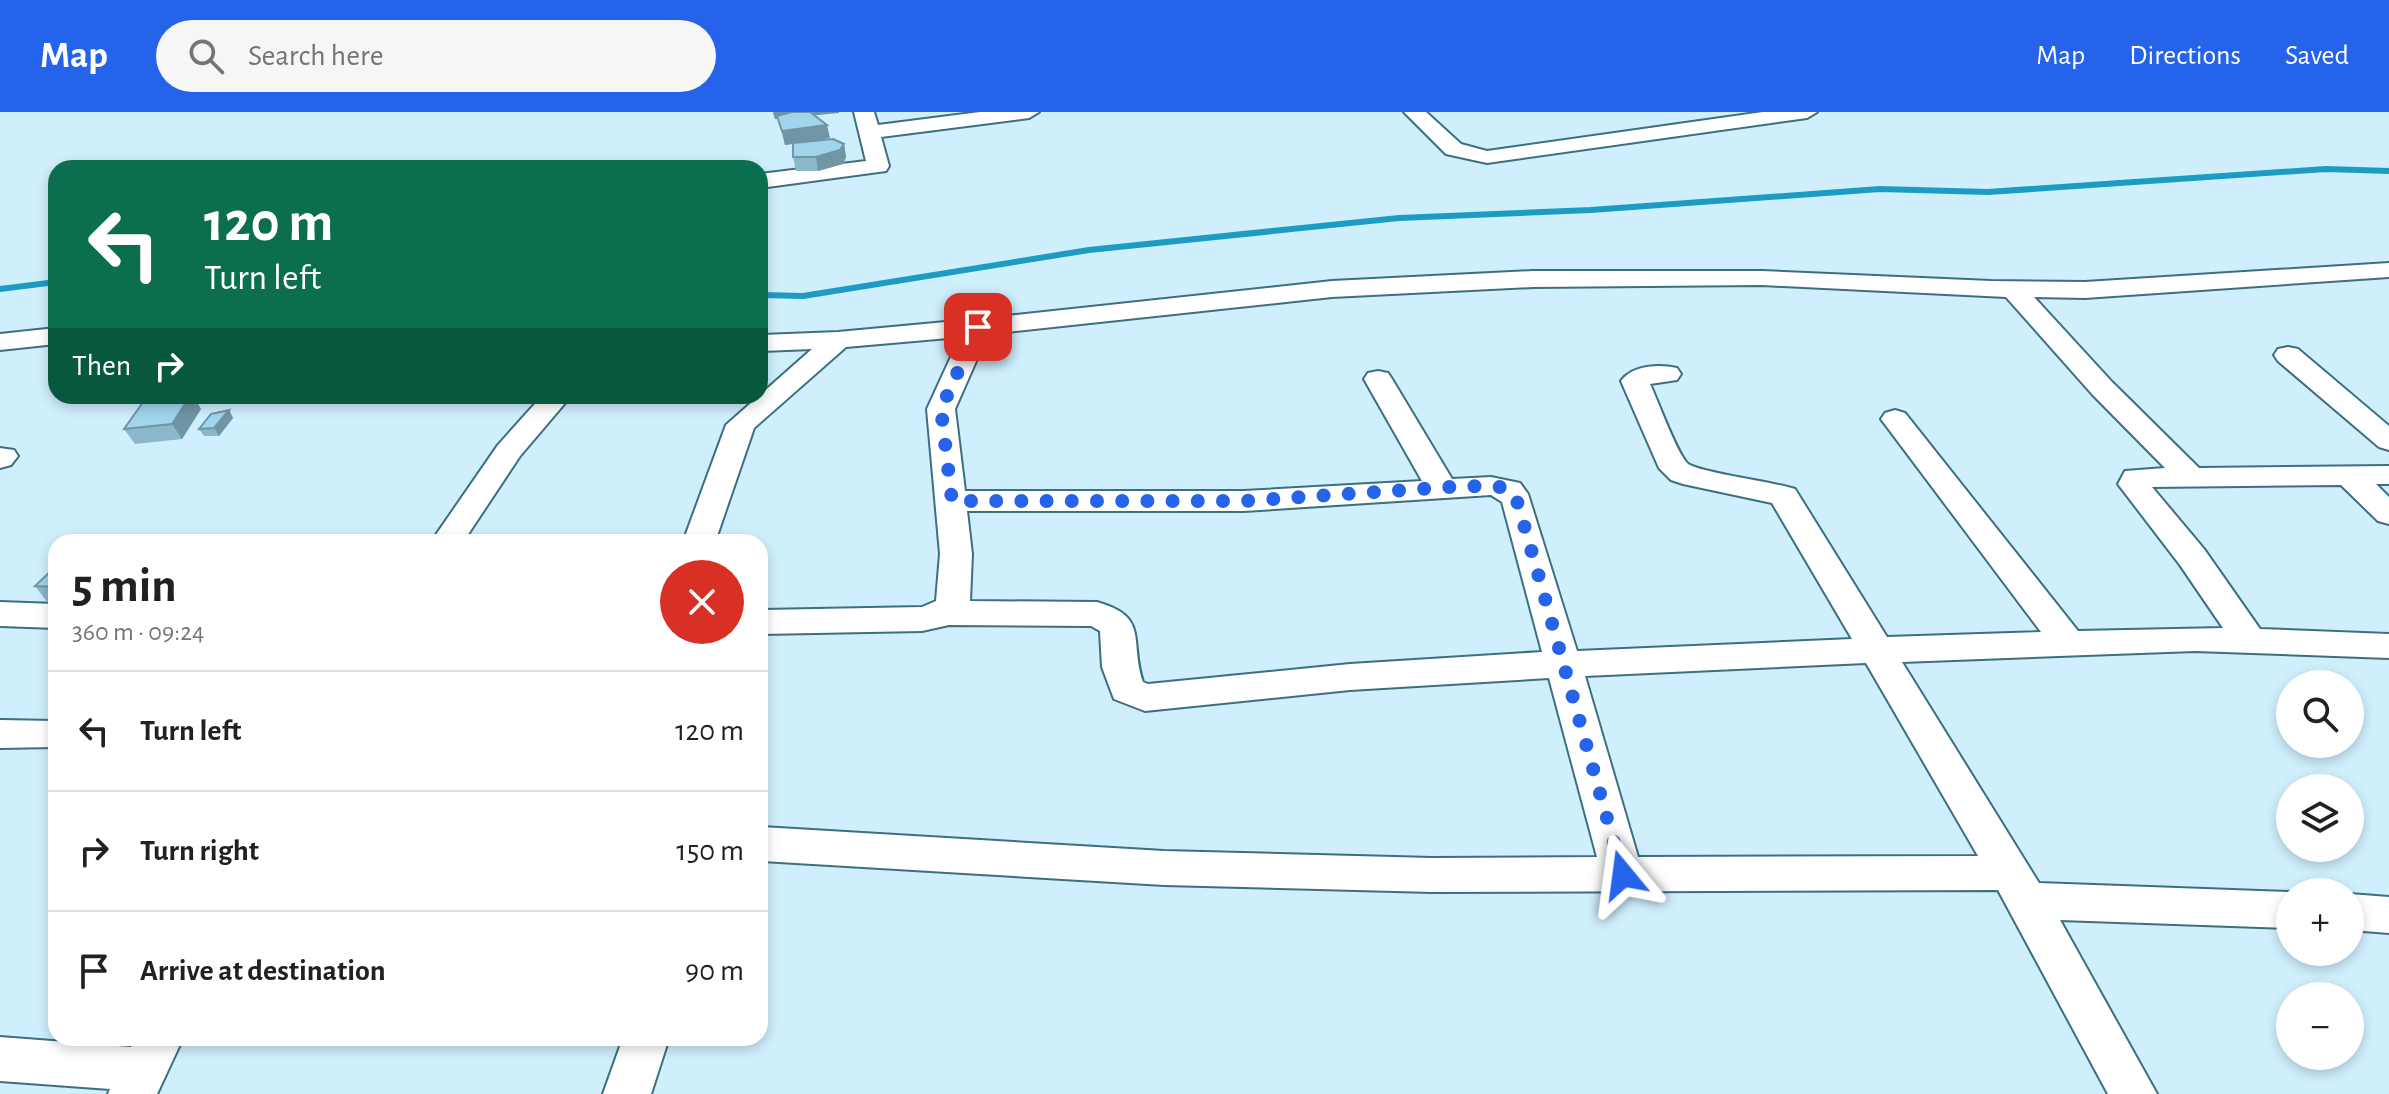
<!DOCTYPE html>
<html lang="en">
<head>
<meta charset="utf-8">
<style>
  :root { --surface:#fff; --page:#f6f6f6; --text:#202124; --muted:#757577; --line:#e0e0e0; --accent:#2563eb }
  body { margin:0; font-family:"Alegreya Sans",sans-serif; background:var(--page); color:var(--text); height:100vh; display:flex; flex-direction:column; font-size:30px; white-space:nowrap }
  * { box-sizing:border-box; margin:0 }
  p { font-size:26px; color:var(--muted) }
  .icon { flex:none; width:44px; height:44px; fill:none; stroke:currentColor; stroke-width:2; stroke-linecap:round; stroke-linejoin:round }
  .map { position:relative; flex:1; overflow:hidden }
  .panel { position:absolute; left:48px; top:422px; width:720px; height:512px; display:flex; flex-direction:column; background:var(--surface); border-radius:24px; box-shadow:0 4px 12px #0003 }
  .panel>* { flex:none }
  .banner { position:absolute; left:48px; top:48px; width:720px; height:244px; border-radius:24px; box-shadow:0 4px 12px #0003; background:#0b6e4f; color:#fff; overflow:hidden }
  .controls { position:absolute; left:2276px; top:558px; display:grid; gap:16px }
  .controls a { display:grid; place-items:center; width:88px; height:88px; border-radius:50%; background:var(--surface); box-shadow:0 4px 12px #0003; font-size:40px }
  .pin { position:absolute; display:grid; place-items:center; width:68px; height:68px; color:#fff; margin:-34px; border-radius:16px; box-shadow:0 4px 12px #0006 }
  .me { position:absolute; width:88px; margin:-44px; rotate:344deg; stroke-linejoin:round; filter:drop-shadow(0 0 6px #0008) }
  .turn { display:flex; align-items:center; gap:28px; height:168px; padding:0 24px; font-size:36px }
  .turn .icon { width:104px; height:104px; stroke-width:2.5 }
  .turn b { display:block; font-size:56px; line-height:68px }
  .then { display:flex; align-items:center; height:76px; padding:0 24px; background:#0003; gap:16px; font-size:30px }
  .round { display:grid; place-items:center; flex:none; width:84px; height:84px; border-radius:42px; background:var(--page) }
  .headline { display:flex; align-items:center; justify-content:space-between; height:136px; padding:0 24px }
  h1 { font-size:48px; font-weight:600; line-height:60px }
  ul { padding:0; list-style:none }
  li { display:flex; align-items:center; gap:24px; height:120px; padding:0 24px; border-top:2px solid var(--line) }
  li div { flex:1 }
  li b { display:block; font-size:30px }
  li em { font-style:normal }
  header { display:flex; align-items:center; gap:48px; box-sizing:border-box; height:112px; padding:0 40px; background:var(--accent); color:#fff }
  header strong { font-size:38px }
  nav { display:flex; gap:44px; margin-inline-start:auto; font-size:28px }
  .search { width:560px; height:72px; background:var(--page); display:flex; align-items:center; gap:20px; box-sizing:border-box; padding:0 28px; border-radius:44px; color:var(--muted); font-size:30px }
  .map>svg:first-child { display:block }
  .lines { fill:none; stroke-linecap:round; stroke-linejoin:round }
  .stream { stroke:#1d9cc3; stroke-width:6 }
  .minor-casing { stroke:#3c6f82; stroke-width:4 }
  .minor { fill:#fff; fill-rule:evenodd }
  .wall { fill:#8ab7ca }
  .shaded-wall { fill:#7095a4 }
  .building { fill:#a0d5eb; stroke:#7095a4; stroke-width:2 }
  .route { stroke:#2563eb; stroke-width:14; stroke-dasharray:0 25.2 }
</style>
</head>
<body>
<header>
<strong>Map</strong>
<div class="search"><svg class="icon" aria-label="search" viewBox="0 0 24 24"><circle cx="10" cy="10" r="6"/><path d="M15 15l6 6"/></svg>Search here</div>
<nav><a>Map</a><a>Directions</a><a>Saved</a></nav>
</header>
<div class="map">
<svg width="2389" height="982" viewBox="0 0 2389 982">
  <rect width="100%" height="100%" fill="#cfeffc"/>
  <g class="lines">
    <path class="stream" d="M0,177L56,170
      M760,183L803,184L1089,138L1399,106L1591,98L1880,77L1988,80L2326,57L2389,59"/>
    <g class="minor-casing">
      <path id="minor" d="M854,0H874L878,13L980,0H1039L1029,6L881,25L889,54L886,59L760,76V62L866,49Z
        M1404,0H1426L1461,32L1487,39L1763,0H1817L1807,6L1487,51L1446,42Z
        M2389,151V165L2085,186L2034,185L2112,270L2199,356L2389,354V372H2376L2389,385V412L2378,409L2341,373L2152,375L2204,437L2260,517L2389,522V546L2195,539L1902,550L2039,771L2290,780V816L2060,808L2157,982H2108L1998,778L1432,780L1164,773L760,749V715L1164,739L1432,746L1597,745L1549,566L1350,578L1145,599L1114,587L1102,555L1100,519L1091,514L949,513L922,519L760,522V498L922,495L936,489L940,442L927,297L960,225L846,235L754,316L715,430H683L726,313L812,237L760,239V223L838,220L978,207L1332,169L1533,159H1762L1991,169L2085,170ZM1762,173L2006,185L2092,282L2165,356L2125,359L2118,372L2180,453L2223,516L2078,519L1905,301L1895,298L1885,301L1881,307L2041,520L1887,525L1795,377C1775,370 1695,360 1687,351C1675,337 1659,291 1650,272L1677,268L1681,262L1677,256C1660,252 1632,253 1621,269L1659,356L1671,368L1683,372L1772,391L1852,527L1577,539L1528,382L1520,371L1491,365L1452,367L1392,267L1388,261L1378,259L1368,261L1364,267L1422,369L1244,379H965L955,297L988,222L1332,185L1533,175ZM1491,383L1502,390L1542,540L1350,552L1148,572L1143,570C1129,528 1150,505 1097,490L970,489L972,442L967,399H1244ZM1866,551L1978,744L1638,745L1585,564Z
        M56,216V232L0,238V222Z
        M2288,235L2298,237L2389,314V338L2379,335L2278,249L2274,243L2278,237Z
        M542,284H571L520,344L463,430H431L498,333Z
        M0,336L14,338L18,344L11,353L0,356Z
        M0,490L56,492V516L0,514Z
        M0,608L56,609V635L0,636Z
        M2350,782L2389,785V821L2350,818Z
        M0,925L131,935L136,926H183L157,982H108L110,977L0,969Z
        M623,926H669L651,982H603Z"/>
    </g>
    <use href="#minor" class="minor"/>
  </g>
  <path class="wall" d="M773,0H839L814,3L830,26L801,30L844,32L846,45L843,52L818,59H796L793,45V32L785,33L778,7H775Z
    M168,284H193L201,297L182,327L135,332L124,317Z
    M229,298L233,306L219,324H204L199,317Z
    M56,454V491H48L35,474Z"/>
  <path class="shaded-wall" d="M773,0H839V1L775,7Z
    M827,13L830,26L785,33L782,19Z
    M844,32L846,45L843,52L818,59L816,45Z
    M190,284H193L201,297L182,327L172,312Z
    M229,298L233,306L219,324L214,316Z"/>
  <path class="building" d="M792,0H810L827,13L782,19L777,4Z
    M833,27L844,32L840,38L816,45H793V31Z
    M168,284H190L172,312L124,317L146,286Z
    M229,298L214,316L199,317L211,302Z
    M56,454V475L35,474Z"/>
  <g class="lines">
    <path class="route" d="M978,215L941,297L952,389H1244L1464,374L1502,375L1509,378L1517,389L1537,458L1623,763"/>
  </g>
</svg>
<div class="controls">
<a><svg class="icon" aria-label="search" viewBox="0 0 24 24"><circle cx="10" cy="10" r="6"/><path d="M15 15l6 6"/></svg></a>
<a><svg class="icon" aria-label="layers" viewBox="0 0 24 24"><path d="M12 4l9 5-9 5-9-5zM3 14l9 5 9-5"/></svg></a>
<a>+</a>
<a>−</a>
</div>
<div class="pin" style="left:978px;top:215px;background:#d93025"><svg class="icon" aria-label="arrive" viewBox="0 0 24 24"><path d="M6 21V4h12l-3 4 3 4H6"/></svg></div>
<svg class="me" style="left:1623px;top:763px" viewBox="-20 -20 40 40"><path d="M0-17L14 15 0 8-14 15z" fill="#2563eb" stroke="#fff" stroke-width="4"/></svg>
<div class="banner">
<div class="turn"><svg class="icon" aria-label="left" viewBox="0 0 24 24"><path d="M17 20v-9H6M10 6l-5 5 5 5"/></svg><div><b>120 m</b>Turn left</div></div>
<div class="then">Then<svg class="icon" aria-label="right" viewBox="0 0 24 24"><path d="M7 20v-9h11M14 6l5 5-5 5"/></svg></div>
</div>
<section class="panel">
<div class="headline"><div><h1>5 min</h1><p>360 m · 09:24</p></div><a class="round" style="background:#d93025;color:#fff"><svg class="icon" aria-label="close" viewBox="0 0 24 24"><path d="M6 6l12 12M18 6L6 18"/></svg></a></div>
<ul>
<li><svg class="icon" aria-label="left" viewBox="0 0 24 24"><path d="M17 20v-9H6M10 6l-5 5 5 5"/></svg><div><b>Turn left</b></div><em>120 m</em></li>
<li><svg class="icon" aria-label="right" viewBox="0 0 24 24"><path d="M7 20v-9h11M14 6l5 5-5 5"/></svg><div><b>Turn right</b></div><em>150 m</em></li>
<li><svg class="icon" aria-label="arrive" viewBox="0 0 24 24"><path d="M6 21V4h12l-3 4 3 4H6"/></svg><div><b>Arrive at destination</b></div><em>90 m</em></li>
</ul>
</section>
</div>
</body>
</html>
